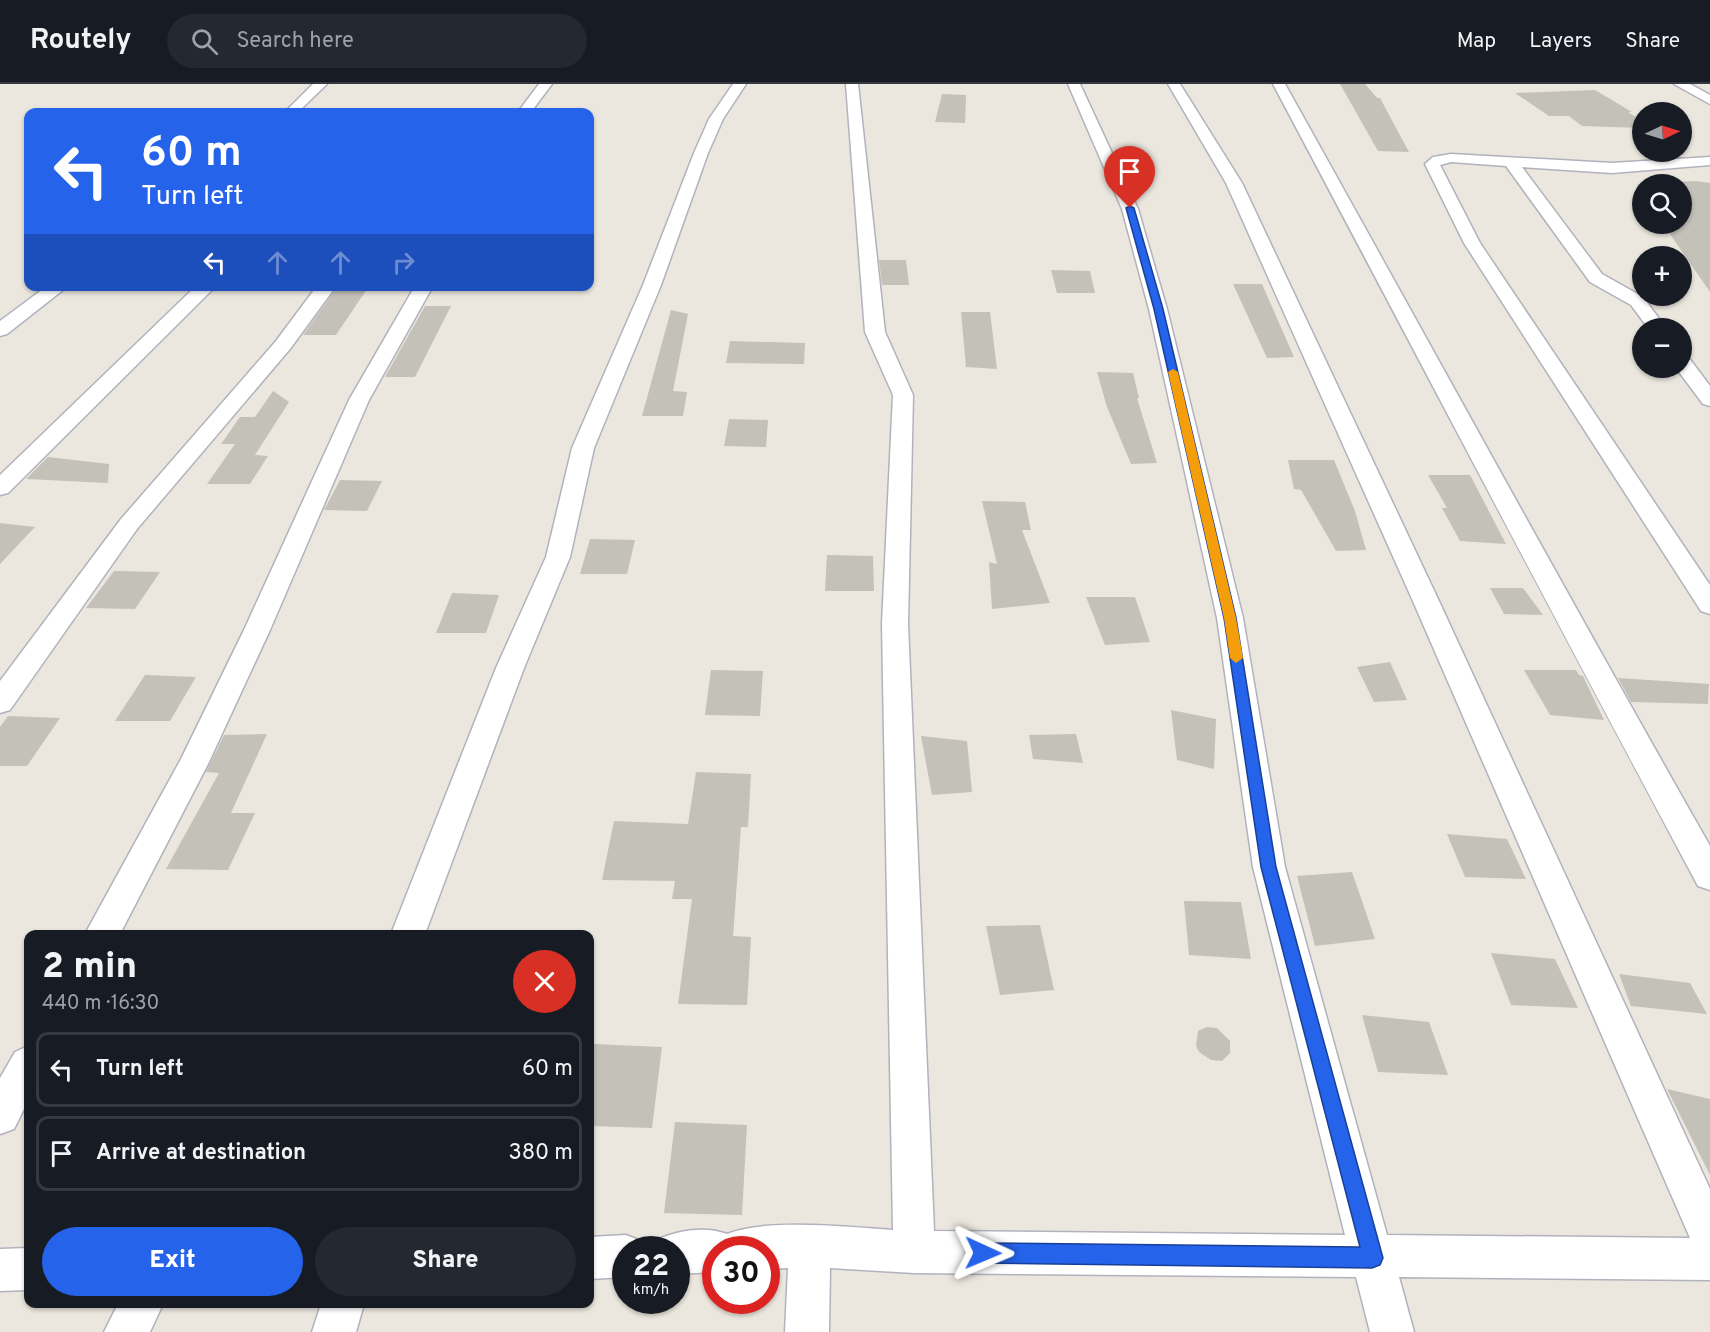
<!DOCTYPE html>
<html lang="en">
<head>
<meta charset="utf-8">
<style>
  :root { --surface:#171b24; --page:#242831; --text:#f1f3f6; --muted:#9ea1a6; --line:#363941; --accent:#2563eb }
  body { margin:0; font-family:Overpass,sans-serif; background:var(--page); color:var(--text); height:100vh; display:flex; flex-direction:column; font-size:22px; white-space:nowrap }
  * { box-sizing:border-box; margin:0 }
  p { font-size:20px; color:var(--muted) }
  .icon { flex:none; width:33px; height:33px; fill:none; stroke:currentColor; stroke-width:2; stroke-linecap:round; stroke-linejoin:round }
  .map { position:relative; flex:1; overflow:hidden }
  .drawer { position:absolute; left:24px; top:846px; width:570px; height:378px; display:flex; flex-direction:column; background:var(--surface); border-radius:12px; box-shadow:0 2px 4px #0004 }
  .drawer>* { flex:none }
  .banner { position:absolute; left:24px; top:24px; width:570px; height:183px; border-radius:12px; box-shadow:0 2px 4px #0004; background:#2563eb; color:#fff; overflow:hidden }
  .needle { width:39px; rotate:86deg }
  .buttons { position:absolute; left:1632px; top:18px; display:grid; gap:12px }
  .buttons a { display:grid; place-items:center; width:60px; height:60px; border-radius:50%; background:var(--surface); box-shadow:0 2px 4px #0004; font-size:30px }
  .speed { position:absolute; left:612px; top:1152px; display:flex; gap:12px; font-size:30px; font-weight:700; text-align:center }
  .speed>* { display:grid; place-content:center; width:78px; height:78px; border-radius:50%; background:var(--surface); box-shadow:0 2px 4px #0004; line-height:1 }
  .speed small { font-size:15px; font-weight:400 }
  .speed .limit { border:9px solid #d22; background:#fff; color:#111 }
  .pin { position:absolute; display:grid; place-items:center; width:51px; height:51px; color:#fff; margin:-62px -26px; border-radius:50% 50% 50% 0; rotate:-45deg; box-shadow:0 0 6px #0007 }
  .pin .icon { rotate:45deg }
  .me { position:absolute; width:66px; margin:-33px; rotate:91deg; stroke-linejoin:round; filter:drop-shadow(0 0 4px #0008) }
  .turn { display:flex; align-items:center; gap:21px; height:126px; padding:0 18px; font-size:27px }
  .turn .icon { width:78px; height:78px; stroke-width:2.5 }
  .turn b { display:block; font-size:42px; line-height:51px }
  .lanes { display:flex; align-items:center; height:57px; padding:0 18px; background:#0003; justify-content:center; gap:30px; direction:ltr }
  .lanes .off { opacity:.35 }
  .round { display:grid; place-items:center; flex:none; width:63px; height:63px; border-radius:32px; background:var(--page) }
  .overview { display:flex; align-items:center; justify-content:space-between; height:102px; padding:0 18px }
  h1 { font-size:36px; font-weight:800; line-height:45px }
  .primary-button { display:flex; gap:12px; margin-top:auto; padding:12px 18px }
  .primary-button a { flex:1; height:69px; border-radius:36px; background:var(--accent); color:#fff; font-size:24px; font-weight:800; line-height:69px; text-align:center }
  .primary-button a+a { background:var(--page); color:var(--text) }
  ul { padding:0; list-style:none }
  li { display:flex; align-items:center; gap:18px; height:75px; margin:0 12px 9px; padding:0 6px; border:3px solid var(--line); border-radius:12px }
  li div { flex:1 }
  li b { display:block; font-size:22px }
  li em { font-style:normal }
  header { display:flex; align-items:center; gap:36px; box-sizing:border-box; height:84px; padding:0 30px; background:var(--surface); border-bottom:2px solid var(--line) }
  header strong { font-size:28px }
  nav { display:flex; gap:33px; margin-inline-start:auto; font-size:21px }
  .search { width:420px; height:54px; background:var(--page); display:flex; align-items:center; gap:15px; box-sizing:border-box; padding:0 21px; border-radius:33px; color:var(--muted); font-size:22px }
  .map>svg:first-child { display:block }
  .building { fill:#c4c1b9 }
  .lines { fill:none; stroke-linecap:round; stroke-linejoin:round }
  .minor-casing { stroke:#b1b2bd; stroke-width:3 }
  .minor { fill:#fff; fill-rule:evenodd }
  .route { fill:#2563eb; stroke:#184099; stroke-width:1.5 }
  .slow { fill:#f59e0b }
</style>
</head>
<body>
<header>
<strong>Routely</strong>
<div class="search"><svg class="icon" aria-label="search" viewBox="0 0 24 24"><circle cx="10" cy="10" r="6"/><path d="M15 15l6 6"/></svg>Search here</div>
<nav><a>Map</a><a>Layers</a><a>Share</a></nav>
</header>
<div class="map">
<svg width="1710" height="1248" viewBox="0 0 1710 1248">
  <rect width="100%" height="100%" fill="#ebe7de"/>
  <path class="building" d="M1340,0H1365L1377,14H1380L1409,68L1378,67Z
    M1595,6L1632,28H1628L1642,37V44L1582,42L1569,32H1549L1515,9Z
    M942,10L966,11L965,39L935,38Z
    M1695,97L1710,99V208L1663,140H1682V100H1642V108L1637,100Z
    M879,176H906L909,201H882Z
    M1051,186L1090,187L1095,209H1057Z
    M1233,200H1262L1294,273L1267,274Z
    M338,202H369L336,251H303Z
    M425,222H451L415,293H385Z
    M671,226L688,230L673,307L687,308L683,332H642Z
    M961,228H990L997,285L966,283Z
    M730,257L805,259L804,280L726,279Z
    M1097,288L1133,289L1139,314H1137L1157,379L1131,380L1107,323Z
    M273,307L289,318L255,371L268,372L250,400H207L235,360H221L240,333H255Z
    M729,335L768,336L766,363L724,362Z
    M48,373L109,380L108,399L26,395Z
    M1288,376H1334L1355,427L1366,466L1336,467L1301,406L1294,405Z
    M1428,391H1470L1506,460L1460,457L1442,424H1447Z
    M340,396L382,397L367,427L324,426Z
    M982,417L1025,418L1031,446H1022L1050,519L992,525L989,478L997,480Z
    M0,439L35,443L0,480Z
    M590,455L635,456L627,490H580Z
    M827,471L873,472L874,507H825Z
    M114,487L160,488L135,525L86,524Z
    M1490,504H1523L1543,531L1504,530Z
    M452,509L499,511L486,549H436Z
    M1086,513H1135L1150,558L1105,561Z
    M1390,578L1407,616L1374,618L1357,583Z
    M711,586L763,587L760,632L705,631Z
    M1524,586H1576L1579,591L1583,592L1604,636L1550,631Z
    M145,591L196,593L170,637H115Z
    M1618,594L1709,600L1708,620L1631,618Z
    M1171,626L1216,635L1214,685L1177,676Z
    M8,632L60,634L27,682H0V643Z
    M267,650L231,729H255L228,786L166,785L219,689L206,688L224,651Z
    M1076,650L1083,679L1033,675L1029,651Z
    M921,652L967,657L972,708L932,711Z
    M696,688L751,690L748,743H741L733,852L751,853L747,921L678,920L692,815H672L675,797L602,796L614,737L688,740Z
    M1447,750L1507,755L1526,795L1465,793Z
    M1352,788L1375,855L1315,862L1297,792Z
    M1184,817L1241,818L1251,875L1189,871Z
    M1040,841L1054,906L1000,911L986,842Z
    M1491,869L1555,875L1578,924L1511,921Z
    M1619,890L1690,899L1707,930L1631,922Z
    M1362,931L1429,938L1448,991L1378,988Z
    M1207,943L1217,944L1230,957V969L1222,977L1211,976L1199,968L1196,962L1198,947Z
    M594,960L662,963L652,1044L590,1042V982Z
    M1667,1005L1710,1015V1091Z
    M675,1038L747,1041L742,1131L664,1129Z"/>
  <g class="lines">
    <g class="minor-casing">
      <path id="minor" d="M313,0H327L298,28H285Z
        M539,0H552L531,28H518Z
        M733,0H746L723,35L708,69L661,201L594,364L570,473L524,584L425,850H391L496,584L546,473L572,364L643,201L694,69L709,35Z
        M846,0H858L885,248L913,311L908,540L934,1147L1345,1151L1253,783L1217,534L1149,225L1122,125L1068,0H1080L1138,125L1167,225L1243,534L1285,783L1387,1151L1690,1154L1412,515L1226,99L1168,0H1180L1242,99L1438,515L1710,1105V1196L1399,1193L1414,1248H1370L1356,1193L914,1189L830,1184L829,1248H785L788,1184L766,1185V1166H716V1188L676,1190V1166H656L661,1154C681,1146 707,1142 727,1150C767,1134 848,1143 893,1146L882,540L893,311L865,248Z
        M1273,0H1285C1427,254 1566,509 1710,762V806L1698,802C1555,536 1415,267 1273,0Z
        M1674,0H1690L1710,11V20Z
        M1451,70L1612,79L1710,73V81L1612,89L1522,83L1602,190L1643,213L1666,244H1648L1631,221L1590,198L1506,82L1451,78L1440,81L1480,159L1710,501V530L1701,527L1464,159L1425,80L1433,73Z
        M47,202H68L7,250L0,252V237Z
        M196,202H216L8,409L0,411V391Z
        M317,202H336L290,265L137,445L10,626L0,629V597L121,435L276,257Z
        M415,202H433L369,316L270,546L208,680L120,850H85L181,675L244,546L349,316Z
        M1682,272L1689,274L1710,302V322L1703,320L1676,284H1682Z
        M28,962V1017L14,1045L0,1050V994L15,968Z
        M626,1151L641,1157L644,1166H626V1193L590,1195V1153Z
        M28,1164V1206L0,1207V1165Z
        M118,1220H163L150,1248H104Z
        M321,1220H364L356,1248H312Z"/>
    </g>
    <use href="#minor" class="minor"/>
  </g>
  <path class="route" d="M1130,122L1134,124L1163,225L1236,534L1276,783L1383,1174L1380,1181L1372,1184L983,1179L976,1176L973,1169L976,1162L983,1159L1360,1163L1261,783L1224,534L1154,225L1126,124Z"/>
  <path class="slow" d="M1173,285L1178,288L1236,534L1243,574L1236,579L1230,574L1224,534L1168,288Z"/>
</svg>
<div class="buttons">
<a><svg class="needle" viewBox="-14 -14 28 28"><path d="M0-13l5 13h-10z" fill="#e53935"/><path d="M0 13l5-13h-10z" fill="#9ea1a6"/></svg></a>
<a><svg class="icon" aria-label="search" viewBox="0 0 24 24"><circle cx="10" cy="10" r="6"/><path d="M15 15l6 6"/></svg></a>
<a>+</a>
<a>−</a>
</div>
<div class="speed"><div>22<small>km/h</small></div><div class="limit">30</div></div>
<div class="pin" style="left:1130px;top:124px;background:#d93025"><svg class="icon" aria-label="arrive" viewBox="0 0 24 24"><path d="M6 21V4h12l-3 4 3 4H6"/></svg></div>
<svg class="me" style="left:983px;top:1169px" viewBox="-20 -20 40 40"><path d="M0-17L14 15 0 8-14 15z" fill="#2563eb" stroke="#fff" stroke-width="4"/></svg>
<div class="banner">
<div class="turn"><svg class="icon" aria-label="left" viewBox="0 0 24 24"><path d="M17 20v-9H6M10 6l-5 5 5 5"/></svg><div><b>60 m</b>Turn left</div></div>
<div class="lanes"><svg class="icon" aria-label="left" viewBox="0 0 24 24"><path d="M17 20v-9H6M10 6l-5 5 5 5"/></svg><svg class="icon off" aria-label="ahead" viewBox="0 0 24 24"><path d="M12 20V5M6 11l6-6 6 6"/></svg><svg class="icon off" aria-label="ahead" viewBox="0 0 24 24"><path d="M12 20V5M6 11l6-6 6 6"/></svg><svg class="icon off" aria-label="right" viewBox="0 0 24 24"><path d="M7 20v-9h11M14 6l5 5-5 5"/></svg></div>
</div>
<section class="drawer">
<div class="overview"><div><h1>2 min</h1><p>440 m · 16:30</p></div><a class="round" style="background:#d93025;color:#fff"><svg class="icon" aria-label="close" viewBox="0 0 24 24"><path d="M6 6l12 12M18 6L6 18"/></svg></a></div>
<ul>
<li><svg class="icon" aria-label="left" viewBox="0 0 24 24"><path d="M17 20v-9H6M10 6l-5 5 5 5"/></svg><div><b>Turn left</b></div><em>60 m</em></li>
<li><svg class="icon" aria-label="arrive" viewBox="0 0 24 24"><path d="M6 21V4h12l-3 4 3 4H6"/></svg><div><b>Arrive at destination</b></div><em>380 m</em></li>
</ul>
<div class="primary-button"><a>Exit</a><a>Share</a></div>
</section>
</div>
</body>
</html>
